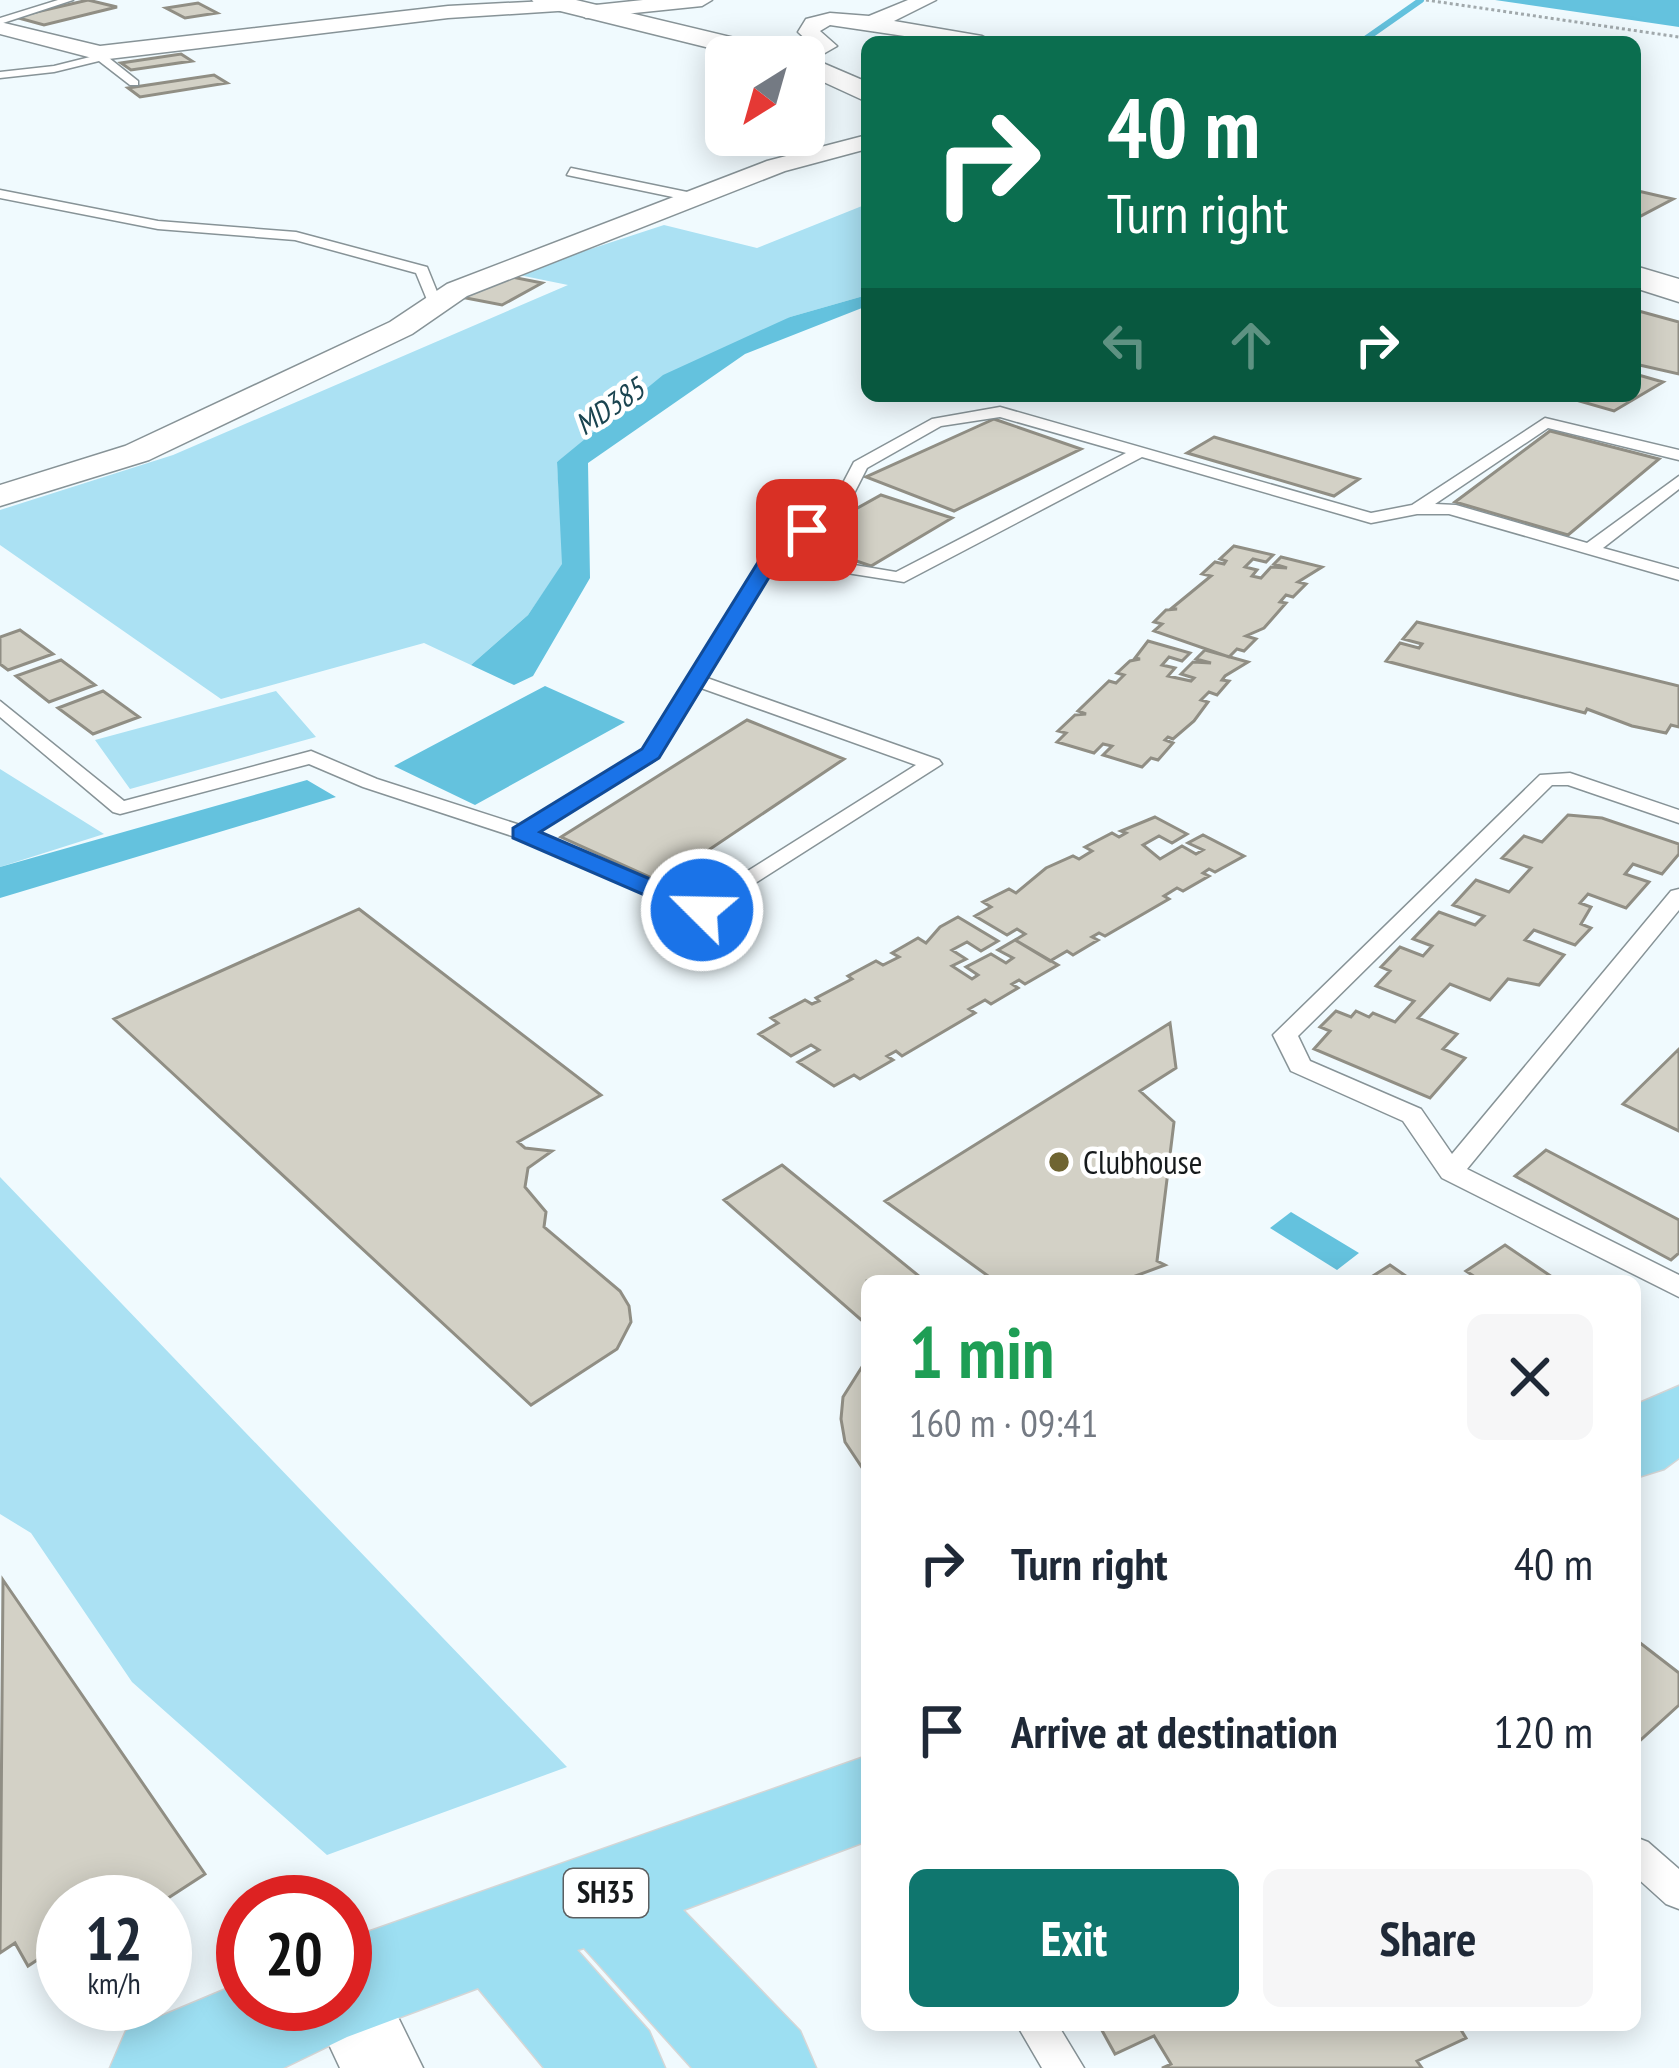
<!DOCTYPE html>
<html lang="en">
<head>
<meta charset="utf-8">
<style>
  :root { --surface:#fff; --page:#f6f6f7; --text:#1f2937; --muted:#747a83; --accent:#0f766e }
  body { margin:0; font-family:"PT Sans Narrow",sans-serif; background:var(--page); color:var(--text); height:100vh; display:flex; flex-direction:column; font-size:45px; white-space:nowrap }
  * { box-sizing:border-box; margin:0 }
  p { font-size:39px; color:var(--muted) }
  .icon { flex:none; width:66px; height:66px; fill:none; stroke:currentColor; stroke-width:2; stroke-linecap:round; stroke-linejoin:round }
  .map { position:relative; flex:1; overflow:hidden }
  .side { position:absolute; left:861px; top:1275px; width:780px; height:756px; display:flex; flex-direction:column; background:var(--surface); border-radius:18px; box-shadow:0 6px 30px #0003 }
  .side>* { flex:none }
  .guide { position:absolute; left:861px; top:36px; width:780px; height:366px; border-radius:18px; box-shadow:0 6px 30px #0003; background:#0b6e4f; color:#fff; overflow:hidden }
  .needle { width:78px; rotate:217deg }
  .tools { position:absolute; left:705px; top:36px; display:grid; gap:24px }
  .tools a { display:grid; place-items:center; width:120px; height:120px; border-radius:18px; background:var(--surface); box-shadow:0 6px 30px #0003; font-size:60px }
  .speed { position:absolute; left:36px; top:1875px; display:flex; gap:24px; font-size:60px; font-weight:700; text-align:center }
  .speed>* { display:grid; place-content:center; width:156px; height:156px; border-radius:50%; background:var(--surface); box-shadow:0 6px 30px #0003; line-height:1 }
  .speed small { font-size:30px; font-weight:400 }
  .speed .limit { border:18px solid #d22; background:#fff; color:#111 }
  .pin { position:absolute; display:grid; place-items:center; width:102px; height:102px; color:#fff; margin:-51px; border-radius:24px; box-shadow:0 6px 18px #0006 }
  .me { position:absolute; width:132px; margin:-66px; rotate:293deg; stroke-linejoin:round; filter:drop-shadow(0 0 9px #0008) }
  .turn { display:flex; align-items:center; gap:42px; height:252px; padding:0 48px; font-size:54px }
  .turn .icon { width:156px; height:156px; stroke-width:2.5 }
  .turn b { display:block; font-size:84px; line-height:102px }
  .lanes { display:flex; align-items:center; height:114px; padding:0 48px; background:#0003; justify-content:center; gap:60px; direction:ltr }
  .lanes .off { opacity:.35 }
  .round { display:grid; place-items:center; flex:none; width:126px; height:126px; border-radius:18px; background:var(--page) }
  .overview { display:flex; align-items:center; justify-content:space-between; height:204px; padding:0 48px }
  h1 { font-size:72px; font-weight:600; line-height:90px; color:#1e9e55 }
  .primary-button { display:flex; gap:24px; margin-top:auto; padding:24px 48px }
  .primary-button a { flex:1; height:138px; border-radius:18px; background:var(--accent); color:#fff; font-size:48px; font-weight:600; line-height:138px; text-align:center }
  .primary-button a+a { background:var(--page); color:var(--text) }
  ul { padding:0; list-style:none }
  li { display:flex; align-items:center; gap:36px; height:168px; padding:0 48px }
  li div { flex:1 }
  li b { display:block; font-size:45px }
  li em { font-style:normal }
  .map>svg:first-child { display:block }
  .green { fill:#abe1f3 }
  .water { fill:#64c2de }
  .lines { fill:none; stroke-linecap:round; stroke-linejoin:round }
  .stream { stroke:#64c2de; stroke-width:6 }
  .building { fill:#d3d1c6; stroke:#908e84; stroke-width:3 }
  .service-casing { stroke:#879397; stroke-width:3 }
  .minor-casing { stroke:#879397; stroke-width:3 }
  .tertiary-casing { stroke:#879397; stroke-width:3 }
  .primary-casing { stroke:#d5d6d6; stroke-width:3 }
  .path { stroke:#a1a9ac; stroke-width:3; stroke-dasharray:3 3; stroke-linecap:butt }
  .service { fill:#fff; fill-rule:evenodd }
  .minor { fill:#fff; fill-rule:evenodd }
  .tertiary { fill:#fff; fill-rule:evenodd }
  .primary { fill:#9ddff2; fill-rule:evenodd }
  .route { fill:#1a73e8; stroke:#114b97; stroke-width:3 }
  .poi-dot { fill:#6f6532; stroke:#fff; stroke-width:4.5 }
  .labels { text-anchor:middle; stroke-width:9; stroke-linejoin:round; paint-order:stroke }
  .far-water-label { font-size:30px; font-style:italic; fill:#1a4450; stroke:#fff }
  .shield { fill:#fff; stroke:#5c5f60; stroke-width:3 }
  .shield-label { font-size:30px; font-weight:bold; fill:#161a1c }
  .poi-label { font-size:33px; fill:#161a1c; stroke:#fff; text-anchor:start }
</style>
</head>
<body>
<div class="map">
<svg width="1679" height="2068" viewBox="0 0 1679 2068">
  <rect width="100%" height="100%" fill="#f0fafe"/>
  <path class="green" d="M867,204V295L790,317L557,462L563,564L528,615L471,665L424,643L221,699L0,545V510L173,455L568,285L514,274L664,225L757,248Z
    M276,691L316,737L130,789L95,740Z
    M0,769L104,834L0,867Z
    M0,1177L567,1767L327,1855L132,1682L31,1533L0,1514Z"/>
  <path class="water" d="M1495,0H1679V27Z
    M867,295V306L745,354L588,463L590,578L533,676L514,685L471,665L528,615L562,564L557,462L663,375L790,317Z
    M545,686L625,722L475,805L394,766Z
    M307,780L336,797L0,898V867Z
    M1291,1212L1359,1253L1337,1270L1270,1228Z"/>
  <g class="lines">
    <path class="stream" d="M1361,42L1421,0"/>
  </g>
  <path class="building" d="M88,0L117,7L44,25L15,17Z
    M198,3L217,13L185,18L166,8Z
    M181,54L192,61L131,70L121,63Z
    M214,75L227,83L140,97L128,88Z
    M1638,191L1673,199L1635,219Z
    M502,275L542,283L502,305L461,297Z
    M1635,310L1679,322V374L1635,364Z
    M1635,374L1663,382L1614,411L1562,396H1635Z
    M994,419L1081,449L954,511L866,477Z
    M1550,431L1659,459L1568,535L1455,502Z
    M1214,437L1359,479L1334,496L1187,453Z
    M881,495L952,518L871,566L798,541Z
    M1234,546L1273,555L1266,562L1253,559L1245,567L1257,570L1252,576L1261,578L1271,567L1287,568L1274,564L1281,557L1322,567L1298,582L1306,584L1293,597L1286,595L1280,602L1286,603L1264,628L1246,636L1256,639L1244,651L1237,649L1229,657L1154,631L1162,624L1154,622L1166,610L1177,609L1172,608L1211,576L1202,574L1215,562L1224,564L1226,561L1220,559Z
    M1417,622L1679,686V727L1671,725L1666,733L1632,726L1587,709L1585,713L1386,661L1400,643L1419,648L1422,644L1403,639Z
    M20,630L53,654L8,670L0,664V637Z
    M1148,641L1190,653L1182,661L1169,657L1162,665L1175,668L1168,676L1191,681L1194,678L1181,674L1193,662L1211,663L1196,659L1205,650L1248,662L1225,676L1222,680L1229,681L1217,695L1209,692L1201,700L1208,702L1194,721L1173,739L1168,737L1165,740L1173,743L1158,760L1151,758L1142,767L1103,755L1112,746L1103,744L1094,753L1057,742L1066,733L1058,731L1075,715L1086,714L1078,711L1109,681L1116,683L1124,675L1117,673L1130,661L1140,659L1135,658Z
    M61,660L95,685L49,702L16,676Z
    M103,691L139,717L93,734L58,708Z
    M747,720L844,759L661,882L561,837Z
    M1568,815L1602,818L1679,844V854L1662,874L1633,864L1625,874L1649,882L1626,908L1588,894L1580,903L1591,907L1581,924L1591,928L1575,945L1534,930L1525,940L1564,955L1539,985L1508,979L1490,1000L1450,984L1418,1018L1457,1034L1443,1049L1465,1058L1430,1098L1314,1049L1330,1031L1320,1027L1336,1011L1351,1017L1356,1011L1369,1017L1373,1013L1395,1022L1414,1001L1376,986L1390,971L1381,967L1400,947L1423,956L1432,946L1413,939L1439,912L1475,925L1484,916L1453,905L1476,880L1509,892L1531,868L1502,858L1524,836L1542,842Z
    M1155,817L1187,834L1172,843L1159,836L1143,845L1160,859L1182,846L1196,854L1203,850L1188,843L1203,835L1244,856L1215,872L1209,869L1203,873L1209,876L1183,891L1177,888L1164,896L1169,899L1105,936L1099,933L1092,937L1098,940L1073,955L1067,951L1050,961L1015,940L1025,934L1017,929L1007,935L975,916L991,907L983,902L1009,889L1016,893L1046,868L1073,856L1079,859L1092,851L1085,847L1112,833L1119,837L1126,833L1121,831Z
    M359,909L601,1095L518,1142L525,1148L552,1151L528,1168L525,1187L546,1212L544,1227L620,1291L629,1306L631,1322L617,1349L531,1405L114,1019Z
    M958,917L998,941L981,951L967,942L952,950L966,959L952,966L972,979L978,975L966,967L991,954L1006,963L1013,958L998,950L1015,940L1058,965L1025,984L1019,980L1012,984L1018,988L991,1004L985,1000L969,1009L975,1013L902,1056L896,1051L887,1056L893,1060L860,1079L854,1075L834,1086L798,1062L819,1050L811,1045L791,1056L759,1034L778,1023L771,1018L805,1000L812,1004L819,1001L816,998L852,979L848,976L876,961L883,965L899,957L892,953L918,938L926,943L940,927Z
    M1170,1023L1176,1068L1140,1091L1174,1122L1157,1261L1165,1265L1122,1281H995L885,1201Z
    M1679,1049V1131L1623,1104Z
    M1546,1150L1679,1220V1253L1671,1260L1515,1176Z
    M782,1165L925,1281H867V1325L724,1200Z
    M1505,1245L1558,1281H1481L1466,1271Z
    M1390,1265L1413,1281H1365Z
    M867,1359V1475L845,1442L841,1419L843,1397Z
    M3,1580L205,1874L162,1902H63V1943L28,1966L15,1943L0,1953Z
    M1635,1639L1679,1673V1705L1635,1745Z
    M1099,2025H1458L1466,2038L1417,2061L1422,2068H1162L1171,2064L1154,2036L1115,2054Z"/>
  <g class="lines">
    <g class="service-casing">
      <path id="service" d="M58,0H73L0,24V18Z
        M122,49L126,54L109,58L138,81V85H130L99,61L54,72L0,78V72L54,66Z
        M571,168L692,193L698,197L692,201L567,175Z
        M0,190L158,221L296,232L427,267L442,304L430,307L416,273L295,240L158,229L0,198Z
        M1000,407L1371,513L1412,505L1545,418L1679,450V460L1548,428L1435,504L1456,505L1587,543L1679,476V489L1603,548L1679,569V580L1449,514H1417L1371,523L1142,457L904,582L777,562L707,678L939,760L942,764L702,917L515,837L363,787L309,764L120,814L113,812L0,717V701L124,801L311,751L377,779L520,825L643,750L771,544L829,510L854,462L932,419ZM1000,417L1126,453L896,572L783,553L842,517L867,468L941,426ZM701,688L916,765L700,901L538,832L658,758Z
        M1570,773L1679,810V823L1568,785H1552L1298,1036L1310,1061L1421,1109L1452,1154L1671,891L1679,889V910L1467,1169L1679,1275V1297L1442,1178L1403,1121L1291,1071L1273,1035L1540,775Z
        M1635,1837L1648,1842L1679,1869V1909L1666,1904L1635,1876Z
        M1017,2025H1058L1084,2068H1042Z"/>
    </g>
    <g class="minor-casing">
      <path id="minor" d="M567,0L576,6L573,10L448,18L100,60L0,34V22L100,46L448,6Z
        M643,0H712L702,6L586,18L576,12L586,6Z
        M908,0H936L894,21L982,36L993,42H945L830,25L820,31L837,46L804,65V57H794L812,45L798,32L806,19L830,13L869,16Z
        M867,135V149L785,171L467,296L412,334L149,460L0,506V485L125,446L390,322L447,284L767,161Z
        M345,1955L373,1966L423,2068H340L310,2004H345Z"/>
    </g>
    <g class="tertiary-casing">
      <path id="tertiary" d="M532,0H576L789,51L793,57H746L536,5Z
        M804,55L867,82V102L804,73V57H795Z
        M1635,266L1679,279V302L1635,288Z"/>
    </g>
    <g class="primary-casing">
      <path id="primary" d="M1679,1386V1458L1664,1469L1635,1478V1405Z
        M867,1756V1841L683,1910L800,2031L816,2068H692L584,1948L577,1950L649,2031L665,2068H544L478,1988L347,2037L283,2068H110L126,2031L243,1982V2004H345V1940Z"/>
    </g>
    <path class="path" d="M1426,0L1679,37"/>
    <use href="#service" class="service"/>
    <use href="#minor" class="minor"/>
    <use href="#tertiary" class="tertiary"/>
    <use href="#primary" class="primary"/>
  </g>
  <path class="route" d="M807,524L816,530L785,551L659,758L540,832L711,905L715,910L711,916H693L513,838V828L642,749L770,543Z"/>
  <circle class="poi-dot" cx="1059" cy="1162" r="12"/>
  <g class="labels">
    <g class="far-water-label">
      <text transform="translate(610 407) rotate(-34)" y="10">MD385</text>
    </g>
    <rect class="shield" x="564" y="1869" width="84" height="48" rx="9"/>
    <g class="shield-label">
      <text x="606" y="1903">SH35</text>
    </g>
    <g class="poi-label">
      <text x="1083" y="1174">Clubhouse</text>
    </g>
  </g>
</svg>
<div class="tools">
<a><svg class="needle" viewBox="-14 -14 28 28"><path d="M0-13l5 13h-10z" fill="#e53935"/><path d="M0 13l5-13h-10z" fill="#747a83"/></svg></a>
</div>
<div class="speed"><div>12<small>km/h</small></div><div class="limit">20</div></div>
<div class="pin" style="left:807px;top:530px;background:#d93025"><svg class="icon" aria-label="arrive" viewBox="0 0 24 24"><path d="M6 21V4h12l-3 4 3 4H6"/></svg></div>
<svg class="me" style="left:702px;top:910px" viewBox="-20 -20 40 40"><circle r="17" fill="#1a73e8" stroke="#fff" stroke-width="3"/><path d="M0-11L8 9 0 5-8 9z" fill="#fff"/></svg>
<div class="guide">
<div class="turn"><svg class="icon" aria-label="right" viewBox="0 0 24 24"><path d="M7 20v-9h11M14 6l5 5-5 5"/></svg><div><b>40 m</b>Turn right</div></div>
<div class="lanes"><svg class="icon off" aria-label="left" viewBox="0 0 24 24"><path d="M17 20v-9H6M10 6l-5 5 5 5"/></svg><svg class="icon off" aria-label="ahead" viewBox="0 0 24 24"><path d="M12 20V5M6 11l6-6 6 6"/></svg><svg class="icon" aria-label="right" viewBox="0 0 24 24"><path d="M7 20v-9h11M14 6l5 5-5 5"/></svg></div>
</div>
<section class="side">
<div class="overview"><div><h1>1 min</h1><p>160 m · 09:41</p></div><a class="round"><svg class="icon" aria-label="close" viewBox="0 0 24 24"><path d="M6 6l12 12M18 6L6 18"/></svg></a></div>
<ul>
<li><svg class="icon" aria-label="right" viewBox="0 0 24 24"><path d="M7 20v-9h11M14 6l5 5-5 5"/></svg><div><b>Turn right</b></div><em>40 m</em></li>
<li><svg class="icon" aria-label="arrive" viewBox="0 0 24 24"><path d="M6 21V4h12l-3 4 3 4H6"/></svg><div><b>Arrive at destination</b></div><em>120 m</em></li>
</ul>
<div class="primary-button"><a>Exit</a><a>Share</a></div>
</section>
</div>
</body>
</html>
